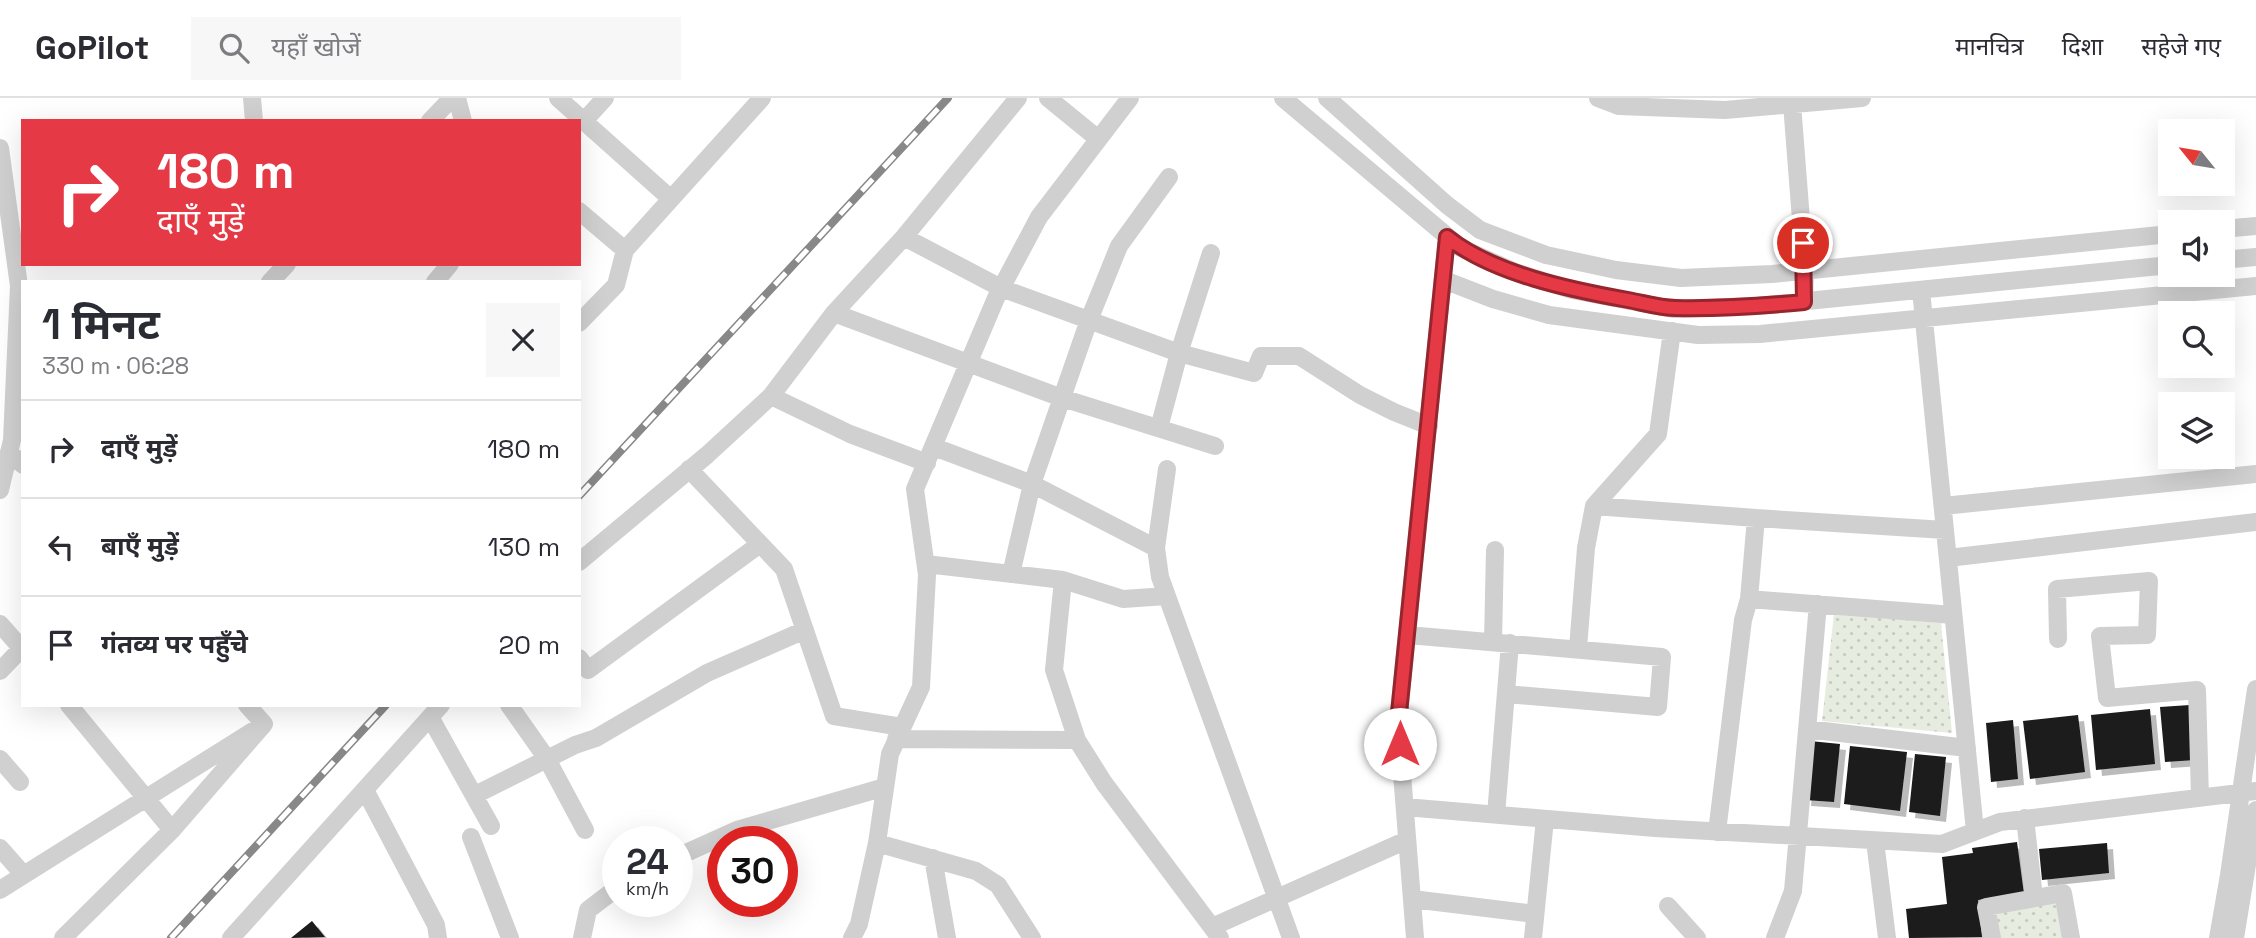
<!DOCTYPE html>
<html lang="hi">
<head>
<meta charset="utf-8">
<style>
  :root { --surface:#fff; --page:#f7f7f7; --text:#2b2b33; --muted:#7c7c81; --line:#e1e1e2 }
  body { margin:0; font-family:"Space Grotesk","Noto Sans Devanagari",sans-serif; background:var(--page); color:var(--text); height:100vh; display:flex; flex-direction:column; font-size:26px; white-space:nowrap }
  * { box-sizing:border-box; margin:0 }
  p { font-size:23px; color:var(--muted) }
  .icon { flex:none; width:38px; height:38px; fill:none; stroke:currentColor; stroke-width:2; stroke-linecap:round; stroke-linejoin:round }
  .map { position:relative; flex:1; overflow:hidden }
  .sheet { position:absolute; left:21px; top:182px; width:560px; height:427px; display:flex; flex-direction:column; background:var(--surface); border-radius:0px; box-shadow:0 7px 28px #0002 }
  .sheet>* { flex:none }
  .hud { position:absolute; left:21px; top:21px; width:560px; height:147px; border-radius:0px; box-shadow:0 7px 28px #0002; background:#e63946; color:#fff; overflow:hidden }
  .needle { width:46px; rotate:300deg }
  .controls { position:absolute; left:2158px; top:21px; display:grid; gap:14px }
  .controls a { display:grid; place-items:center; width:77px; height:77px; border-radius:0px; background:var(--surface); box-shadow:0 7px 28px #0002; font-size:35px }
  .speed { position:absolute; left:602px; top:728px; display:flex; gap:14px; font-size:35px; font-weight:700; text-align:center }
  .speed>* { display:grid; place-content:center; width:91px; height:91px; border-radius:50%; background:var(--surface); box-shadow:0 7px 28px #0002; line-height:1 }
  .speed small { font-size:18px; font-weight:400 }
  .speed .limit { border:10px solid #d22; background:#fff; color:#111 }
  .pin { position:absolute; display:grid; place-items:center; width:60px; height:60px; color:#fff; margin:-30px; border:4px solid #fff; border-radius:50%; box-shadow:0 2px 7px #0007 }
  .me { position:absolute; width:77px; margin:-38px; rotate:0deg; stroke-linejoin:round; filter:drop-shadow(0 0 5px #0008) }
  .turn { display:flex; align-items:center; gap:24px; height:147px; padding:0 21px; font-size:32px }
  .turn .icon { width:91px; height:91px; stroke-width:2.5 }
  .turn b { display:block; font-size:49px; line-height:60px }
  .round { display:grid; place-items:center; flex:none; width:74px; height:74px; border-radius:0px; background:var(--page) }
  .overview { display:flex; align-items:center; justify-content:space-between; height:119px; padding:0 21px }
  h1 { font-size:42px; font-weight:700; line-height:52px }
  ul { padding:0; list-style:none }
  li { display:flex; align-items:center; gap:21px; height:98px; padding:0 21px; border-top:2px solid var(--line) }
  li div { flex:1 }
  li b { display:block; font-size:26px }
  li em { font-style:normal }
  header { display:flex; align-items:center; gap:42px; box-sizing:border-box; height:98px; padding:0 35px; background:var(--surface); border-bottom:2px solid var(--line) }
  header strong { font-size:33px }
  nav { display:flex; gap:38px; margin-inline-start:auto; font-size:24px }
  .search { width:490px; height:63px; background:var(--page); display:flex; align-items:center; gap:18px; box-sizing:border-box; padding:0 24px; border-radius:0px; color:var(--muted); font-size:26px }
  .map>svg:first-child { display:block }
  .green { fill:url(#green-dots) }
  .building { fill:#1a1a1a; filter:url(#shadow) }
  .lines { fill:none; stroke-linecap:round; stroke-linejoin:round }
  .minor { stroke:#d0d0d0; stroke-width:18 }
  .rail-casing { stroke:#888; stroke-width:8 }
  .rail { stroke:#fff; stroke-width:5; stroke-dasharray:16; stroke-linecap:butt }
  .route-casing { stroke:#96252e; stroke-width:18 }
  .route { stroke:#e63946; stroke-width:12 }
</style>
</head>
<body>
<header>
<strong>GoPilot</strong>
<div class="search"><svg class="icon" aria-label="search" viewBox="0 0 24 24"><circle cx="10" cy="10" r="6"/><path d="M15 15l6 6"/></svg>यहाँ खोजें</div>
<nav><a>मानचित्र</a><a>दिशा</a><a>सहेजे गए</a></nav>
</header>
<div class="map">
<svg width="2256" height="840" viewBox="0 0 2256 840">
  <defs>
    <pattern id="green-dots" width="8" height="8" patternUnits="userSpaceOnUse" patternTransform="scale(1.75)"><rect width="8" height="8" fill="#e6ecdf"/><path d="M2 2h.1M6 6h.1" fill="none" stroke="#c6cbc0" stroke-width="1.8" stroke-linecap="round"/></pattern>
    <filter id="shadow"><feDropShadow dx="6" dy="6" stdDeviation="0" flood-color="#0004"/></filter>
  </defs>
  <rect width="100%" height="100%" fill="#fff"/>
  <path class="green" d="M1834,516L1941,525L1952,635L1822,623Z
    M2060,799L2068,840H1996L1991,812Z"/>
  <path class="building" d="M2190,607L2195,662L2165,664L2160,609Z
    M2150,611L2155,666L2096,672L2091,617Z
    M2078,617L2085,674L2030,681L2023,623Z
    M2013,622L2018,681L1991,684L1986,625Z
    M1810,643L1840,646L1834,704L1805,702Z
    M1850,648L1907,654L1900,713L1844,706Z
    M1915,656L1946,659L1940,718L1909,714Z
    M2017,744L2024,796L1978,802L1982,839L1909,840L1906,811L1947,806L1942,759L1973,755L1972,750Z
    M2107,745L2109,775L2042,782L2039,751Z
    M312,823L325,839L291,840Z"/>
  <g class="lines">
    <path class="minor" d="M252,0L254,23
      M457,0L463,23
      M558,0L671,101
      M1048,0L1097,40
      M1283,0L1461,150L1515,174L1572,192L1673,211L1757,208L2170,167
      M1327,0L1447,107L1480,132L1546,157L1616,172L1681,180L1772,176L2170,136
      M1598,0L1619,8L1725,12L1862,0
      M1794,0L1792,6L1805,173L1804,204
      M430,23L452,0
      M584,23L605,0
      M0,50L19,188L12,342L0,392
      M579,113L625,152
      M2222,131L2256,128
      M904,139L1001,190L1179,255L1254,275L1261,258H1299L1360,297L1394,314L1429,328
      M2222,162L2256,159
      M1444,182L1493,201L1549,217L1698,237L1760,236L2256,188
      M270,184L287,166
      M435,184L450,166
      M1921,192L1975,733
      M834,215L1062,300L1215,348
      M579,225L616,187L625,152L762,0
      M771,298L850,336L927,365
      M1159,330L1179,255L1211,155
      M934,349L1032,386L1156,450
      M9,354L23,367
      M689,371L784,471L834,618L902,629
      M1167,371L1156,450L1160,479L1291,840
      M1594,408L1756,420L1749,501L1953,517
      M1943,408L2256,376
      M1756,420L1945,432
      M1948,460L2256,424
      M579,464L707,357L771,298L834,215L904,139L1018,0
      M926,466L1063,482L1123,501L1167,498
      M1011,476L1032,386L1089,222L1119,148L1169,79
      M1063,482L1054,572L1077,642L1104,685L1220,840
      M0,526L23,552
      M1408,537L1662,559L1658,609L1506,596
      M2058,541L2057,491L2149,483L2147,537L2100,538L2107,600L2197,592L2200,700
      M1493,544L1495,452
      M1578,550L1586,450L1594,408L1658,336L1672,233
      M579,560L588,572L760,446
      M0,573L22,550
      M509,607L547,661L585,732
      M430,619L491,728
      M1807,631L1967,650
      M896,641L1077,642
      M0,661L20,684
      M365,692L436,827L438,840
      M475,697L575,647L596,640L707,575L805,532
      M1405,709L1655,730L1942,746L2000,724L2256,693
      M1496,717L1510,545
      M2025,720L2034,800
      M172,732L264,626L247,607
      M1717,734L1743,522L1749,501
      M471,739L510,840
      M1875,743L1887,840
      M877,745L976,773L998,787L1032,840
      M0,750L23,776
      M677,759L737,732L885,689
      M933,760L947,840
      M0,792L264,626
      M1412,801L1535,816
      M1668,808L1697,840
      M1212,829L1407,742
      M63,840L172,732L69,607
      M231,840L441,607
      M582,840L588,812L618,789
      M852,840L859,826L877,745L890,656L921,589L927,477L915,391L996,200L1039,119L1130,0
      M1415,840L1398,625L1447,139
      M1533,840L1545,721
      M1775,840L1793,793L1818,506
      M1992,840L1986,809L2063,795L2071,840
      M2218,840L2229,777L2256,591
      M2235,840L2256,712"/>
    <g class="rail-casing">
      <path id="rail" d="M579,398L948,0
        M171,840L386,607"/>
    </g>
    <use href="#rail" class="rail"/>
  </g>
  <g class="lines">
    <g class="route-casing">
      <path id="route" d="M1400,646L1398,625L1447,139C1493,176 1572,192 1628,202C1644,205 1660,210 1676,210C1719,211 1762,208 1804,204L1803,145"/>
    </g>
    <use href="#route" class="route"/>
  </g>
</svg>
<div class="controls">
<a><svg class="needle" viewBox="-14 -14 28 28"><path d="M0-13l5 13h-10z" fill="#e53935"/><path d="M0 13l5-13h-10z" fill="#7c7c81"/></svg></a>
<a><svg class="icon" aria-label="sound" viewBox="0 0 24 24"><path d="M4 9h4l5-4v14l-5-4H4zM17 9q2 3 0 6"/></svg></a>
<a><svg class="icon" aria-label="search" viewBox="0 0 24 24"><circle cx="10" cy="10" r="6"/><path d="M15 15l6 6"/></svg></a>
<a><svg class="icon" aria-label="layers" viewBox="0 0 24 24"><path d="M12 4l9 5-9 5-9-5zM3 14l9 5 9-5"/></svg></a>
</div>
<div class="speed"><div>24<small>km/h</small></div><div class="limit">30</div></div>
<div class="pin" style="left:1803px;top:145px;background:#d93025"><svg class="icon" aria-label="arrive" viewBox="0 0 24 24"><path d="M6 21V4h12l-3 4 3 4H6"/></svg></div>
<svg class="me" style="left:1400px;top:646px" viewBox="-20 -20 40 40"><circle r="19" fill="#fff"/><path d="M0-13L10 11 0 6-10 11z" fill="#e63946"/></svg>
<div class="hud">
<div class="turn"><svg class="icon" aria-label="right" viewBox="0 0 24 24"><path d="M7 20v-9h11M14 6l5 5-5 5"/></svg><div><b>180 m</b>दाएँ मुड़ें</div></div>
</div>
<section class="sheet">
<div class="overview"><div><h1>1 मिनट</h1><p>330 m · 06:28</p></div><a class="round"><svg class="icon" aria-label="close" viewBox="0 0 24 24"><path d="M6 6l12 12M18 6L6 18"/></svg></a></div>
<ul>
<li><svg class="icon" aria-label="right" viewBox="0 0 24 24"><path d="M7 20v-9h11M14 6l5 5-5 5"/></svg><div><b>दाएँ मुड़ें</b></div><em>180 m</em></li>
<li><svg class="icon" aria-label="left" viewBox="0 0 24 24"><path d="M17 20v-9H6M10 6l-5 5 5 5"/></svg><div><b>बाएँ मुड़ें</b></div><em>130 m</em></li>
<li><svg class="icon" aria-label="arrive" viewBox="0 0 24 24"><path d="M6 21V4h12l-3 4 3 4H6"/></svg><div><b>गंतव्य पर पहुँचे</b></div><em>20 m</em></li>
</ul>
</section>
</div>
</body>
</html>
